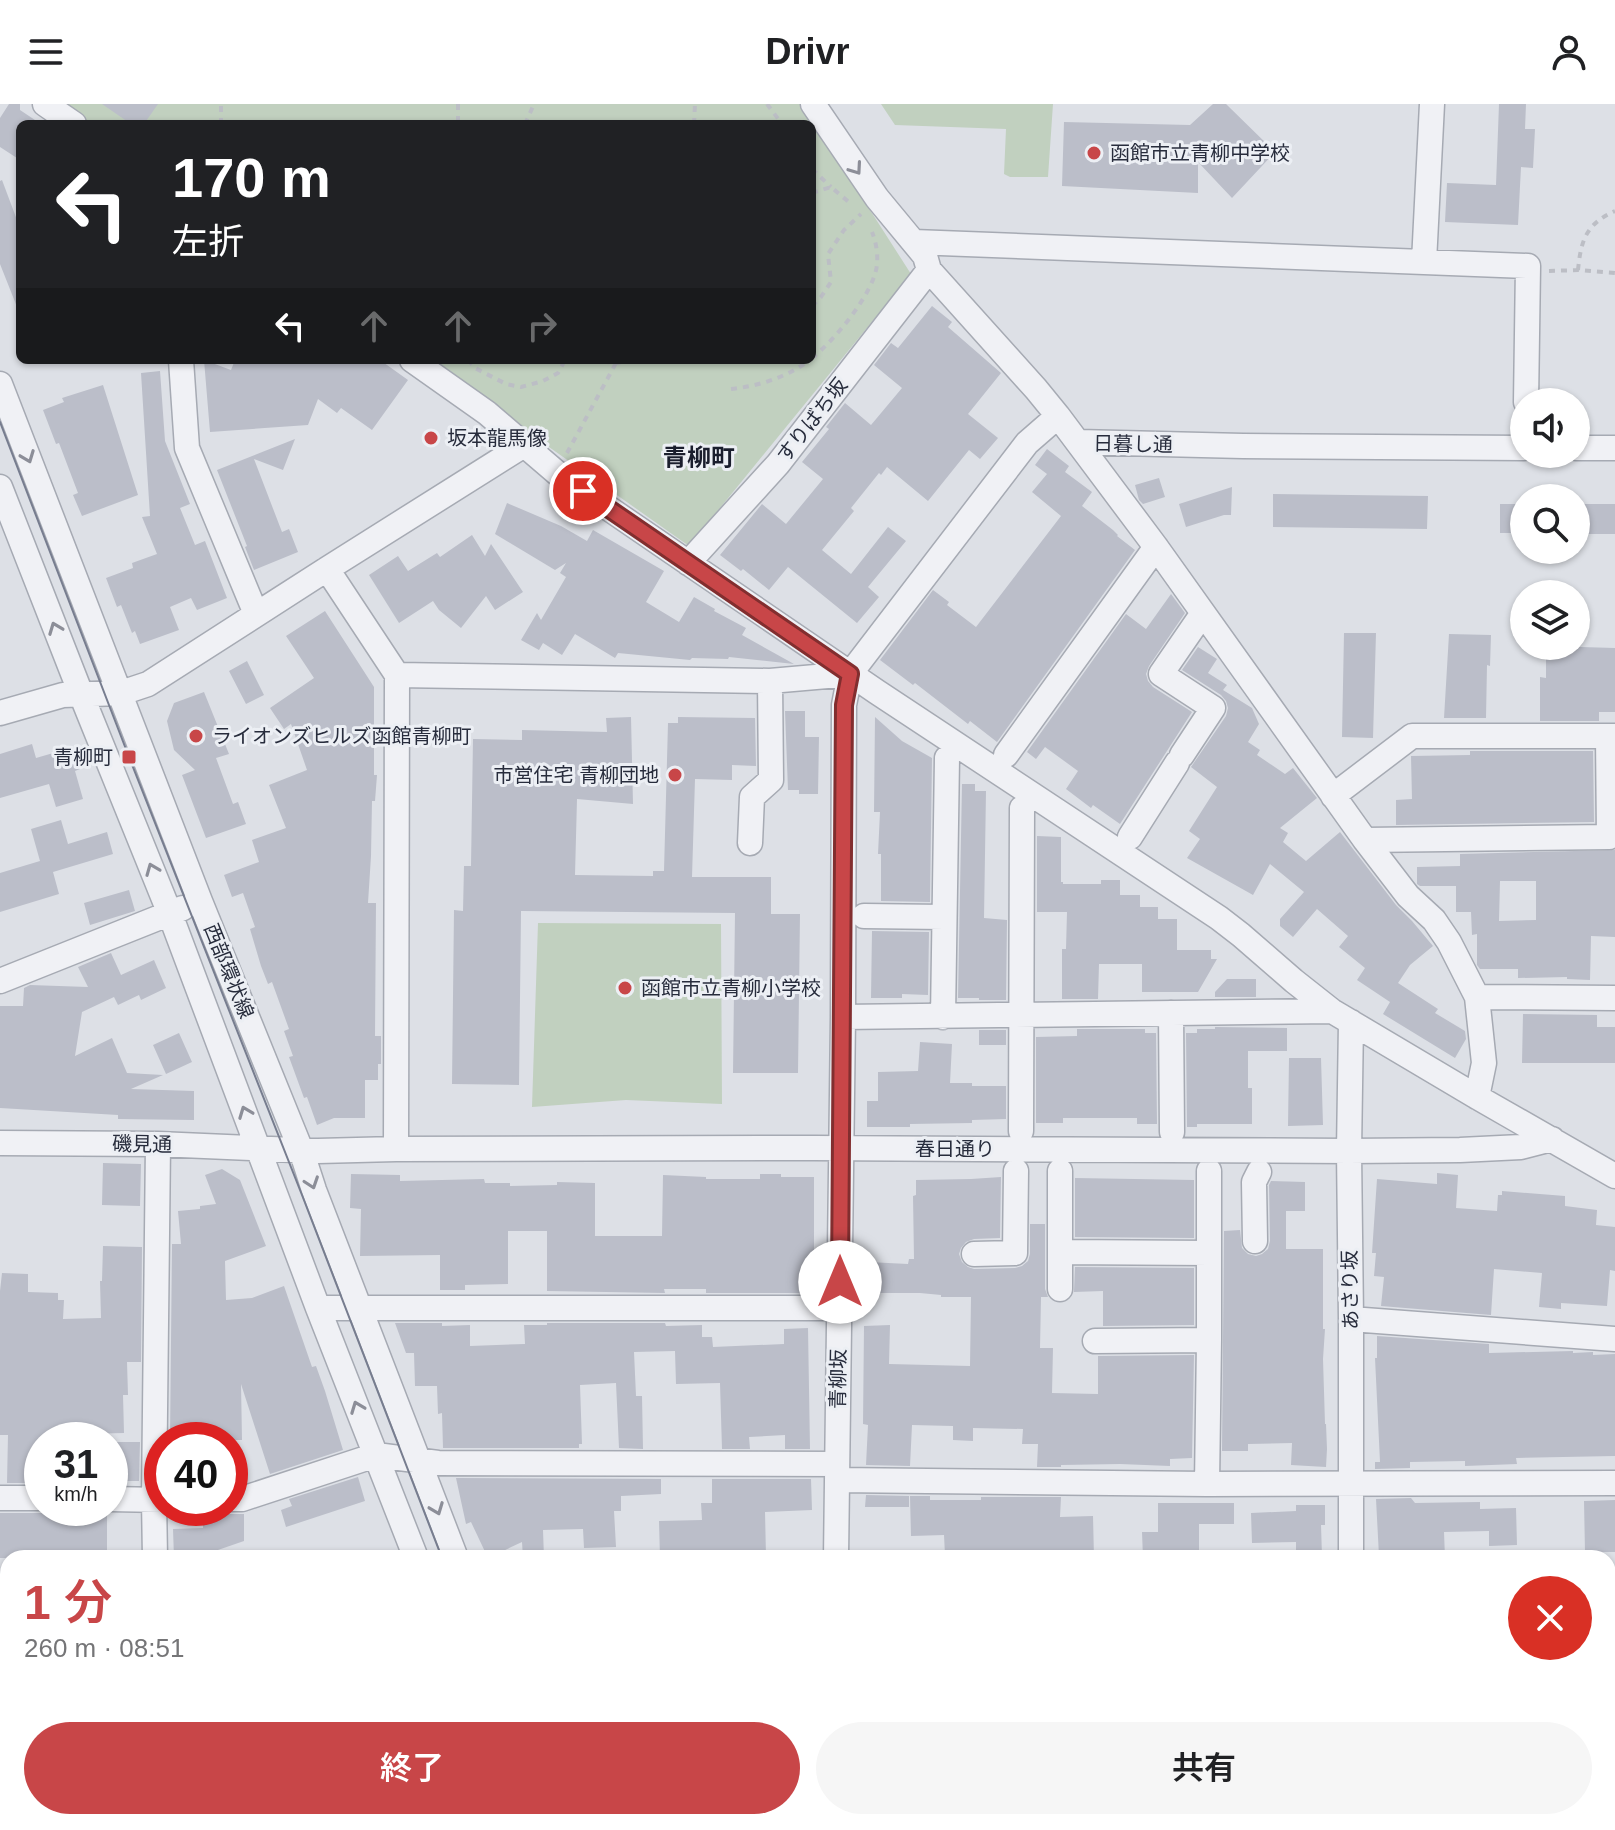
<!DOCTYPE html>
<html lang="ja">
<head>
<meta charset="utf-8">
<style>
  :root { --surface:#fff; --page:#f6f6f6; --text:#202124; --muted:#757577; --accent:#c84648 }
  body { margin:0; font-family:Arial,"Noto Sans JP",sans-serif; background:var(--page); color:var(--text); height:100vh; display:flex; flex-direction:column; font-size:30px; white-space:nowrap }
  * { box-sizing:border-box; margin:0 }
  p { font-size:26px; color:var(--muted) }
  .icon { flex:none; width:44px; height:44px; fill:none; stroke:currentColor; stroke-width:2; stroke-linecap:round; stroke-linejoin:round }
  .map { position:relative; flex:1; overflow:hidden }
  .sheet { position:absolute; left:0px; top:1446px; width:1616px; height:280px; display:flex; flex-direction:column; background:var(--surface); border-radius:24px 24px 0 0; box-shadow:0 2px 6px #0004 }
  .sheet>* { flex:none }
  .hud { position:absolute; left:16px; top:16px; width:800px; height:244px; border-radius:12px; box-shadow:0 2px 6px #0004; background:#202124; color:#fff; overflow:hidden }
  .tools { position:absolute; left:1510px; top:284px; display:grid; gap:16px }
  .tools a { display:grid; place-items:center; width:80px; height:80px; border-radius:50%; background:var(--surface); box-shadow:0 2px 6px #0004; font-size:40px }
  .speed { position:absolute; left:24px; top:1318px; display:flex; gap:16px; font-size:40px; font-weight:700; text-align:center }
  .speed>* { display:grid; place-content:center; width:104px; height:104px; border-radius:50%; background:var(--surface); box-shadow:0 2px 6px #0004; line-height:1 }
  .speed small { font-size:20px; font-weight:400 }
  .speed .limit { border:12px solid #d22; background:#fff; color:#111 }
  .pin { position:absolute; display:grid; place-items:center; width:68px; height:68px; color:#fff; margin:-34px; border:4px solid #fff; border-radius:50%; box-shadow:0 2px 8px #0007 }
  .me { position:absolute; width:88px; margin:-44px; rotate:0deg; stroke-linejoin:round; filter:drop-shadow(0 0 6px #0008) }
  .turn { display:flex; align-items:center; gap:28px; height:168px; padding:0 24px; font-size:36px }
  .turn .icon { width:104px; height:104px; stroke-width:2.5 }
  .turn b { display:block; font-size:56px; line-height:68px }
  .lanes { display:flex; align-items:center; height:76px; padding:0 24px; background:#0003; justify-content:center; gap:40px; direction:ltr }
  .lanes .off { opacity:.35 }
  .round { display:grid; place-items:center; flex:none; width:84px; height:84px; border-radius:42px; background:var(--page) }
  .summary { display:flex; align-items:center; justify-content:space-between; height:136px; padding:0 24px }
  h1 { font-size:48px; font-weight:600; line-height:60px; color:var(--accent) }
  .action { display:flex; gap:16px; margin-top:auto; padding:16px 24px }
  .action a { flex:1; height:92px; border-radius:48px; background:var(--accent); color:#fff; font-size:32px; font-weight:600; line-height:92px; text-align:center }
  .action a+a { background:var(--page); color:var(--text) }
  header { display:flex; justify-content:space-between; align-items:center; height:104px; padding:0 24px; background:var(--surface); font-size:36px; font-weight:600 }
  .map>svg:first-child { display:block }
  .green { fill:#c1d0bf }
  .building { fill:#bbbec9; fill-rule:evenodd }
  .lines { fill:none; stroke-linecap:round; stroke-linejoin:round }
  .minor-casing { stroke:#a6aab3; stroke-width:27 }
  .major-casing { stroke:#9da2b2; stroke-width:33 }
  .path { stroke:#bcbec5; stroke-width:4; stroke-dasharray:6 6; stroke-linecap:butt }
  .minor { stroke:#f0f1f5; stroke-width:24 }
  .major { stroke:#fff; stroke-width:30 }
  .tram { stroke:#777d8f; stroke-width:2 }
  .oneway { stroke:#8c8e98 }
  .route-casing { stroke:#822e2f; stroke-width:20 }
  .route { stroke:#c84648; stroke-width:14 }
  .poi-dot { fill:#c84648; stroke:#eceff4; stroke-width:3 }
  .labels { text-anchor:middle; stroke-width:6; stroke-linejoin:round; paint-order:stroke }
  .poi-label { font-size:20px; fill:#272c3c; stroke:#eceff4; text-anchor:start }
  .street-label { font-size:20px; fill:#272c3c; stroke:#eceff4 }
  .quarter-label { font-size:24px; font-weight:bold; fill:#1a1e2d; stroke:#eceff4 }
</style>
</head>
<body>
<header><svg class="icon" aria-label="menu" viewBox="0 0 24 24"><path d="M4 6h16M4 12h16M4 18h16"/></svg>Drivr<svg class="icon" aria-label="person" viewBox="0 0 24 24"><circle cx="12" cy="8" r="4"/><path d="M4 21q1-7 8-7t8 7"/></svg></header>
<div class="map">
<svg width="1615" height="1726" viewBox="0 0 1615 1726">
  <rect width="100%" height="100%" fill="#dde0e6"/>
  <path class="green" d="M64,0H802L911,170L689,442L426,256H812V20H92Z
    M881,0H1053L1048,73H1010L1004,70L1006,25L895,21Z
    M538,819L721,820L722,1000L626,996L532,1003Z"/>
  <path class="building" d="M9,0H20V6L41,20H20V56L0,43V14Z
    M102,0H158L144,20H131Z
    M1213,0H1226L1275,48L1232,94L1198,58V89L1062,82L1064,18L1190,21Z
    M1499,0H1526L1525,25H1535L1533,64L1521,63L1518,121L1445,118L1447,79L1496,81Z
    M2,76L20,124L19,208L0,160V77Z
    M932,202L952,218L948,223L1001,269L968,310L998,334L980,355L969,346L928,397L887,363L881,371L879,369L851,404L854,407L822,446L851,470L888,423L906,437L868,483L879,493L857,519L788,463L769,486L743,465L741,467L720,451L762,400L786,420L823,375L802,358L829,325L826,323L845,299L871,321L902,284L874,261L891,239L898,244Z
    M204,256L231,266L235,256H380L408,276L372,326L341,304L337,309L318,295L308,321L210,328Z
    M160,267L165,337L190,400L180,404L195,441L205,437L227,494L197,506L191,494L170,503L179,526L140,540L135,527L132,529L121,501L117,503L106,474L133,464L132,459L157,450L142,413L150,412L141,269Z
    M103,281L138,391L82,412L73,391L78,389L59,339L56,340L43,306L64,298L62,294Z
    M295,335L283,366L254,355L282,428L289,425L298,448L254,466L245,443L247,442L217,366Z
    M1047,345L1069,362L1065,368L1092,388L1082,402L1113,426L1118,431L1117,432L1135,446L997,638L970,617L968,620L915,579L913,581L880,556L933,486L949,498L947,501L976,523L1061,412L1032,388L1047,370L1035,361Z
    M1159,374L1165,393L1143,400L1139,396L1135,381Z
    M1232,383L1231,411H1224L1186,423L1179,400Z
    M1273,390L1428,392L1427,425L1273,423Z
    M507,399L561,422L587,437L593,426L664,467L646,498L679,518L694,493L715,505L714,507L746,524L742,531L794,560L729,553L728,555L692,554L690,556L618,549L615,554L575,530L562,551L543,539L539,546L521,536L537,509L541,516L566,473L560,469L566,459L555,466L495,430Z
    M1500,400H1524V429H1500Z
    M1576,400H1615V430H1576Z
    M472,431L485,452L491,440L523,488L495,506L486,492L461,524L439,506L433,497L399,519L369,471L398,452L408,467L437,449L440,453Z
    M1171,490L1185,509L1149,562L1146,570L1148,577L1153,583L1192,608L1120,720L1093,701L1091,704L1066,685L1078,667L1045,643L1036,655L1027,648L1126,510L1146,525Z
    M325,507L374,583V671H377L375,697H372L371,752L368,799H376L375,932H381V960H378V976H365V1014H334L317,1021L307,993L304,994L289,953L293,952L284,927L289,925L272,878L268,880L261,862L250,825L255,823L243,789L232,793L224,771L259,758L252,736L286,724L269,681L307,666L291,620L284,625L270,604L314,574L286,532Z
    M1344,529H1376L1373,634L1342,633Z
    M1449,530L1491,531L1490,562L1487,561L1486,614H1444Z
    M1546,542L1615,544V608H1599V617H1540V573L1546,574Z
    M1198,543L1217,555L1208,569L1227,581L1223,586L1252,604L1259,620L1248,638L1260,646L1257,651L1285,670L1293,664L1317,694L1280,724L1288,729L1283,738L1306,757L1340,728L1396,801L1412,817L1433,842L1410,861L1398,879L1438,905L1435,909L1465,927L1466,935L1455,954L1383,910L1390,898L1357,876L1365,864L1339,843L1348,832L1317,805L1293,833L1280,822V815L1304,788L1270,760L1253,791L1187,754L1200,735L1189,727L1217,683L1191,663L1226,612L1228,604L1226,597L1221,591L1182,566Z
    M247,557L264,591L246,600L229,567Z
    M204,588L229,650L216,654L233,700L238,698L246,720L206,734L182,671L195,666L174,646L167,617L174,599Z
    M785,607H805V633H819L818,690H799V686H788Z
    M631,613L633,700L577,695L575,771L653,772V767H664L668,619H678V613L755,614L756,662L732,661V676L695,675L692,773H771V810H800L798,969H733L735,809L521,807L519,981L452,980L454,806L463,807L464,762H471L473,635L522,636V626L607,628L606,614Z
    M875,613L902,637L932,654L930,798L881,797V750H878L880,708H874Z
    M32,640L36,654L74,643L80,665L75,667L83,695L56,703L49,680L0,694V650Z
    M1470,647H1593L1594,718L1396,721V696L1412,695L1411,652L1470,651Z
    M962,680H975V687H986L984,814L1007,816L1006,896H979V894H958Z
    M61,716L68,740L107,728L113,750L53,768L59,790L0,808V769L40,757L31,725Z
    M1037,732L1061,733V778H1063V780H1101V776H1120V791H1140V803H1158V815H1177V846H1211V855H1217L1198,888H1142V860H1099L1098,895H1062V845H1066L1067,808H1037Z
    M1615,746V833L1591,832L1590,876L1567,875V873L1518,874V865H1480L1477,861V830L1472,831L1471,808H1456V782H1420L1417,780V763L1460,762V750ZM1500,777H1536V816L1499,817Z
    M129,786L135,807L90,821L84,799Z
    M872,827L929,828L928,891L902,890V894H871Z
    M111,849L121,871L154,856L166,884L141,896L139,891L118,901L114,893L82,908L75,952L112,934L127,969L163,971L131,985L194,987V1016L118,1015V1011L0,1004V902H23L24,884L30,881L88,883L78,863Z
    M1227,875H1256V893H1215V888Z
    M1523,910L1597,911V923H1615V959H1522Z
    M1215,923L1287,924V947H1248V984H1252V1020H1197V1023H1187L1186,929H1197V925H1215Z
    M1077,925H1145V929H1156L1157,1020H1137V1014H1063V1019H1036V933L1077,932Z
    M979,926H1006V941H979Z
    M179,929L192,958L166,970L153,941Z
    M920,938L952,940L950,979H972V982H1006V1015L972,1016V1019L910,1020V1023H867V997H878V968L918,967Z
    M1289,954H1321L1323,1021L1288,1022Z
    M103,1059L141,1060L140,1102L102,1101Z
    M222,1065L240,1076L266,1142L225,1157L226,1196L252,1194L284,1182L312,1263L316,1262L325,1287L343,1346L270,1370L241,1280L242,1336H170L172,1140H181L178,1107L200,1105V1102L216,1100L205,1071Z
    M1437,1069L1458,1071L1456,1104L1497,1107L1498,1091H1502V1087L1565,1092V1102L1597,1106L1596,1121L1615,1123V1167L1610,1166L1607,1202L1561,1199V1205L1539,1203L1542,1169L1494,1165L1491,1211L1381,1202L1384,1173L1374,1172L1376,1149H1372L1377,1075L1437,1080Z
    M351,1070L400,1071V1077L484,1075L485,1079H510V1082L557,1081V1078L595,1079V1132H662L663,1071L706,1073V1075H760V1070H781V1073H814V1148H811L810,1189H706V1185H664L665,1189L547,1187V1127H508V1180L465,1181V1186H440V1151L360,1152L361,1105L350,1104Z
    M1001,1073L1000,1134L974,1135L966,1138L961,1144L959,1150L962,1158L968,1163L974,1165L1015,1164L1022,1162L1028,1157L1030,1150V1120H1045V1185L1048,1193H1041L1040,1244H1053L1052,1289L1098,1290V1252L1194,1251L1192,1354L1170,1355V1362L1120,1360L1061,1361V1363H1037L1038,1340H1022L1023,1325L973,1324V1337L953,1336V1322L912,1321L910,1362L866,1361L868,1321L863,1320L864,1222L890,1221L889,1260L970,1262L971,1193H941V1191L920,1189H866L868,1158L908,1160L909,1155H914L913,1092L916,1091V1076L971,1075Z
    M1075,1074L1194,1076V1134L1075,1133Z
    M1271,1077L1305,1078V1107H1286V1145H1323V1225H1325L1323,1255L1325,1320H1326L1327,1345L1326,1363L1291,1361L1292,1339L1248,1340V1347H1222L1224,1127L1240,1126L1242,1144L1248,1150L1256,1152L1262,1150L1268,1145L1270,1137L1269,1081Z
    M103,1142L142,1143L141,1258H127L128,1291H123L124,1329L42,1331V1379H7L8,1331H0V1187L2,1169L28,1170V1188L58,1189V1196H64L63,1215L101,1214L100,1177H102Z
    M1075,1163L1194,1164V1221L1103,1222V1187L1074,1188Z
    M395,1219H442V1222L470,1221V1242L525,1240L524,1221H547V1219H665L666,1222L702,1221V1233H712L713,1243L784,1240V1225L808,1224L810,1345H785V1331L749,1333L750,1345H722L720,1279L676,1280L675,1247L634,1248L636,1292H642L643,1345L619,1344L616,1279L580,1281L582,1340H579V1344H443L442,1309L438,1310L437,1282H415L414,1249H406Z
    M1377,1232L1489,1240V1249L1573,1247V1249L1593,1248V1251L1615,1250V1352L1516,1354L1517,1360L1465,1362V1357L1410,1358V1364L1375,1365V1358H1380L1375,1254H1377Z
    M110,1338H140L139,1377H110Z
    M358,1373L365,1397L286,1423L281,1406L292,1402L289,1395Z
    M456,1374L661,1375V1390L621,1392V1407H614L616,1443L584,1444L583,1425L543,1426L544,1454H523L522,1438L488,1454L471,1418L466,1420Z
    M712,1375H811L812,1406L765,1408L766,1452L660,1454L659,1417L702,1416L701,1399H712Z
    M866,1391L909,1392V1403H865Z
    M910,1392H930V1396H981V1393H1061L1060,1413L1093,1412L1094,1454H1067V1450L945,1451L944,1431L911,1432Z
    M1411,1394L1415,1399L1480,1398V1405L1516,1404L1517,1441L1489,1442V1427L1444,1428L1445,1454H1420V1451L1379,1452L1376,1395Z
    M1615,1396V1448H1585L1584,1397Z
    M1158,1399H1234V1420H1199V1454H1143L1142,1428H1158Z
    M1296,1401H1325V1421H1321L1322,1452L1296,1453V1438L1252,1439L1251,1409L1296,1407Z
    M53,1404H98L107,1409V1454H0V1409H42Z
    M211,1405H219L229,1410H244V1437L215,1447L217,1454H174L173,1425L203,1424V1417L211,1416Z"/>
  <g class="lines">
    <g class="minor-casing">
      <path id="minor" d="M45,0L74,20
        M813,0L877,94L925,152L929,166L1036,285L1058,312L1156,443L1365,736L1408,792L1434,816L1449,838L1477,893L1484,959L1477,993
        M914,138L1528,162L1526,298
        M1424,158L1432,0
        M181,256L187,344L256,510
        M412,256L487,309L557,369L877,588L1219,814L1241,831L1294,877L1332,907L1477,993L1615,1072
        M0,280L200,797L301,1046L314,1086L456,1454
        M1078,338L1243,342L1524,344
        M1576,344H1615
        M0,383L81,590L170,810L318,1204L416,1454
        M688,459L778,360L929,166
        M327,465L397,571L396,1045
        M397,571L770,577L850,570
        M0,609L63,591L121,589L148,580L327,465L524,341
        M1006,651L1156,443
        M1182,651L1213,604L1161,570L1203,509
        M1333,692L1412,632H1615
        M1130,733L1177,659
        M1365,736L1609,733L1608,632
        M750,739L752,693L771,676L770,577
        M864,812L944,813
        M0,877L183,804
        M1477,893L1615,894
        M1171,909L1172,1028
        M843,913L1332,907
        M943,913L947,654
        M1351,918L1349,1047L1351,1215V1454
        M1021,1027L1022,704
        M0,1039L158,1040L318,1047L396,1045L814,1044L1349,1047L1460,1046L1521,1043L1552,1035
        M1255,1137L1254,1078L1259,1068
        M1060,1148L1209,1149
        M974,1150L1015,1149L1016,1067
        M1060,1185V1067
        M318,1204H839
        M1351,1215L1615,1235
        M1095,1237L1209,1236V1067
        M837,1376L1207,1380L1615,1379
        M1207,1380L1209,1236
        M0,1394H42
        M110,1395L162,1396
        M230,1395H242L376,1351L438,1359L837,1360
        M155,1454L154,1396L158,1040
        M836,1454L843,913L844,601L850,570L1027,339L1058,312
        M0,1525H8
        M1608,1530H1615
        M403,1718V1726
        M640,1718L648,1726
        M695,1718L704,1726
        M839,1718V1726
        M1039,1718V1726
        M1350,1726L1351,1718"/>
    </g>
    <g class="major-casing">
      <path id="major" d="M1614,1726L1615,1714"/>
    </g>
    <path class="path" d="M458,0V20
      M767,0L782,20
      M221,20V0
      M525,20L534,0
      M694,20L695,0
      M812,65L831,83
      M812,89L831,83L850,99
      M1578,166C1581,136 1586,120 1615,107
      M1549,167L1578,166L1615,169
      M812,202L821,193L831,178L828,150L844,126L861,110
      M812,254C834,237 875,188 877,160C878,149 876,138 872,128
      M468,256L475,264L506,280L521,283L543,277L558,269L565,256
      M591,256L616,259L635,256
      M731,285C759,282 787,273 810,256
      M567,349L616,259"/>
    <use href="#minor" class="minor"/>
    <use href="#major" class="major"/>
    <path class="tram" d="M0,318L129,653L302,1091L442,1454
      M674,1718L682,1726"/>
  </g>
  <defs><path id="oneway-chevron" d="M-2-3.5L2.5 0L-2 3.5" fill="none" stroke-width="1.6" stroke-linecap="round" stroke-linejoin="round" transform="scale(2)"/></defs>
  <g class="oneway">
    <use href="#oneway-chevron" transform="translate(856 65) rotate(55)"/>
    <use href="#oneway-chevron" transform="translate(28 353) rotate(69)"/>
    <use href="#oneway-chevron" transform="translate(55 524) rotate(-111)"/>
    <use href="#oneway-chevron" transform="translate(152 765) rotate(-112)"/>
    <use href="#oneway-chevron" transform="translate(245 1008) rotate(-111)"/>
    <use href="#oneway-chevron" transform="translate(312 1079) rotate(71)"/>
    <use href="#oneway-chevron" transform="translate(357 1303) rotate(-111)"/>
    <use href="#oneway-chevron" transform="translate(437 1405) rotate(69)"/>
  </g>
  <g class="lines">
    <g class="route-casing">
      <path id="route" d="M583,387L850,570L844,601L840,1178"/>
    </g>
    <use href="#route" class="route"/>
  </g>
  <g class="poi-dot">
    <circle cx="1094" cy="49" r="8"/>
    <circle cx="431" cy="334" r="8"/>
    <circle cx="196" cy="632" r="8"/>
    <rect x="121" y="645" width="16" height="16" rx="4"/>
    <circle cx="675" cy="671" r="8"/>
    <circle cx="625" cy="884" r="8"/>
  </g>
  <g class="labels">
    <g class="poi-label">
      <text x="1110" y="56">函館市立青柳中学校</text>
      <text x="447" y="341">坂本龍馬像</text>
      <text x="212" y="639">ライオンズヒルズ函館青柳町</text>
      <text x="113" y="660" text-anchor="end">青柳町</text>
      <text x="659" y="678" text-anchor="end">市営住宅 青柳団地</text>
      <text x="641" y="891">函館市立青柳小学校</text>
    </g>
    <g class="street-label">
      <text transform="translate(812 316) rotate(-52)" y="7">すりばち坂</text>
      <text transform="translate(1133 340) rotate(1)" y="7">日暮し通</text>
      <text transform="translate(229 867) rotate(68)" y="7">西部環状線</text>
      <text transform="translate(142 1040) rotate(1)" y="7">磯見通</text>
      <text x="955" y="1052">春日通り</text>
      <text transform="translate(1350 1186) rotate(-91)" y="7">あさり坂</text>
      <text transform="translate(838 1275) rotate(-89)" y="7">青柳坂</text>
    </g>
    <g class="quarter-label">
      <text x="699" y="362">青柳町</text>
    </g>
  </g>
</svg>
<div class="tools">
<a><svg class="icon" aria-label="sound" viewBox="0 0 24 24"><path d="M4 9h4l5-4v14l-5-4H4zM17 9q2 3 0 6"/></svg></a>
<a><svg class="icon" aria-label="search" viewBox="0 0 24 24"><circle cx="10" cy="10" r="6"/><path d="M15 15l6 6"/></svg></a>
<a><svg class="icon" aria-label="layers" viewBox="0 0 24 24"><path d="M12 4l9 5-9 5-9-5zM3 14l9 5 9-5"/></svg></a>
</div>
<div class="speed"><div>31<small>km/h</small></div><div class="limit">40</div></div>
<div class="pin" style="left:583px;top:387px;background:#d93025"><svg class="icon" aria-label="arrive" viewBox="0 0 24 24"><path d="M6 21V4h12l-3 4 3 4H6"/></svg></div>
<svg class="me" style="left:840px;top:1178px" viewBox="-20 -20 40 40"><circle r="19" fill="#fff"/><path d="M0-13L10 11 0 6-10 11z" fill="#c84648"/></svg>
<div class="hud">
<div class="turn"><svg class="icon" aria-label="left" viewBox="0 0 24 24"><path d="M17 20v-9H6M10 6l-5 5 5 5"/></svg><div><b>170 m</b>左折</div></div>
<div class="lanes"><svg class="icon" aria-label="left" viewBox="0 0 24 24"><path d="M17 20v-9H6M10 6l-5 5 5 5"/></svg><svg class="icon off" aria-label="ahead" viewBox="0 0 24 24"><path d="M12 20V5M6 11l6-6 6 6"/></svg><svg class="icon off" aria-label="ahead" viewBox="0 0 24 24"><path d="M12 20V5M6 11l6-6 6 6"/></svg><svg class="icon off" aria-label="right" viewBox="0 0 24 24"><path d="M7 20v-9h11M14 6l5 5-5 5"/></svg></div>
</div>
<section class="sheet">
<div class="summary"><div><h1>1 分</h1><p>260 m · 08:51</p></div><a class="round" style="background:#d93025;color:#fff"><svg class="icon" aria-label="close" viewBox="0 0 24 24"><path d="M6 6l12 12M18 6L6 18"/></svg></a></div>
<div class="action"><a>終了</a><a>共有</a></div>
</section>
</div>
</body>
</html>
